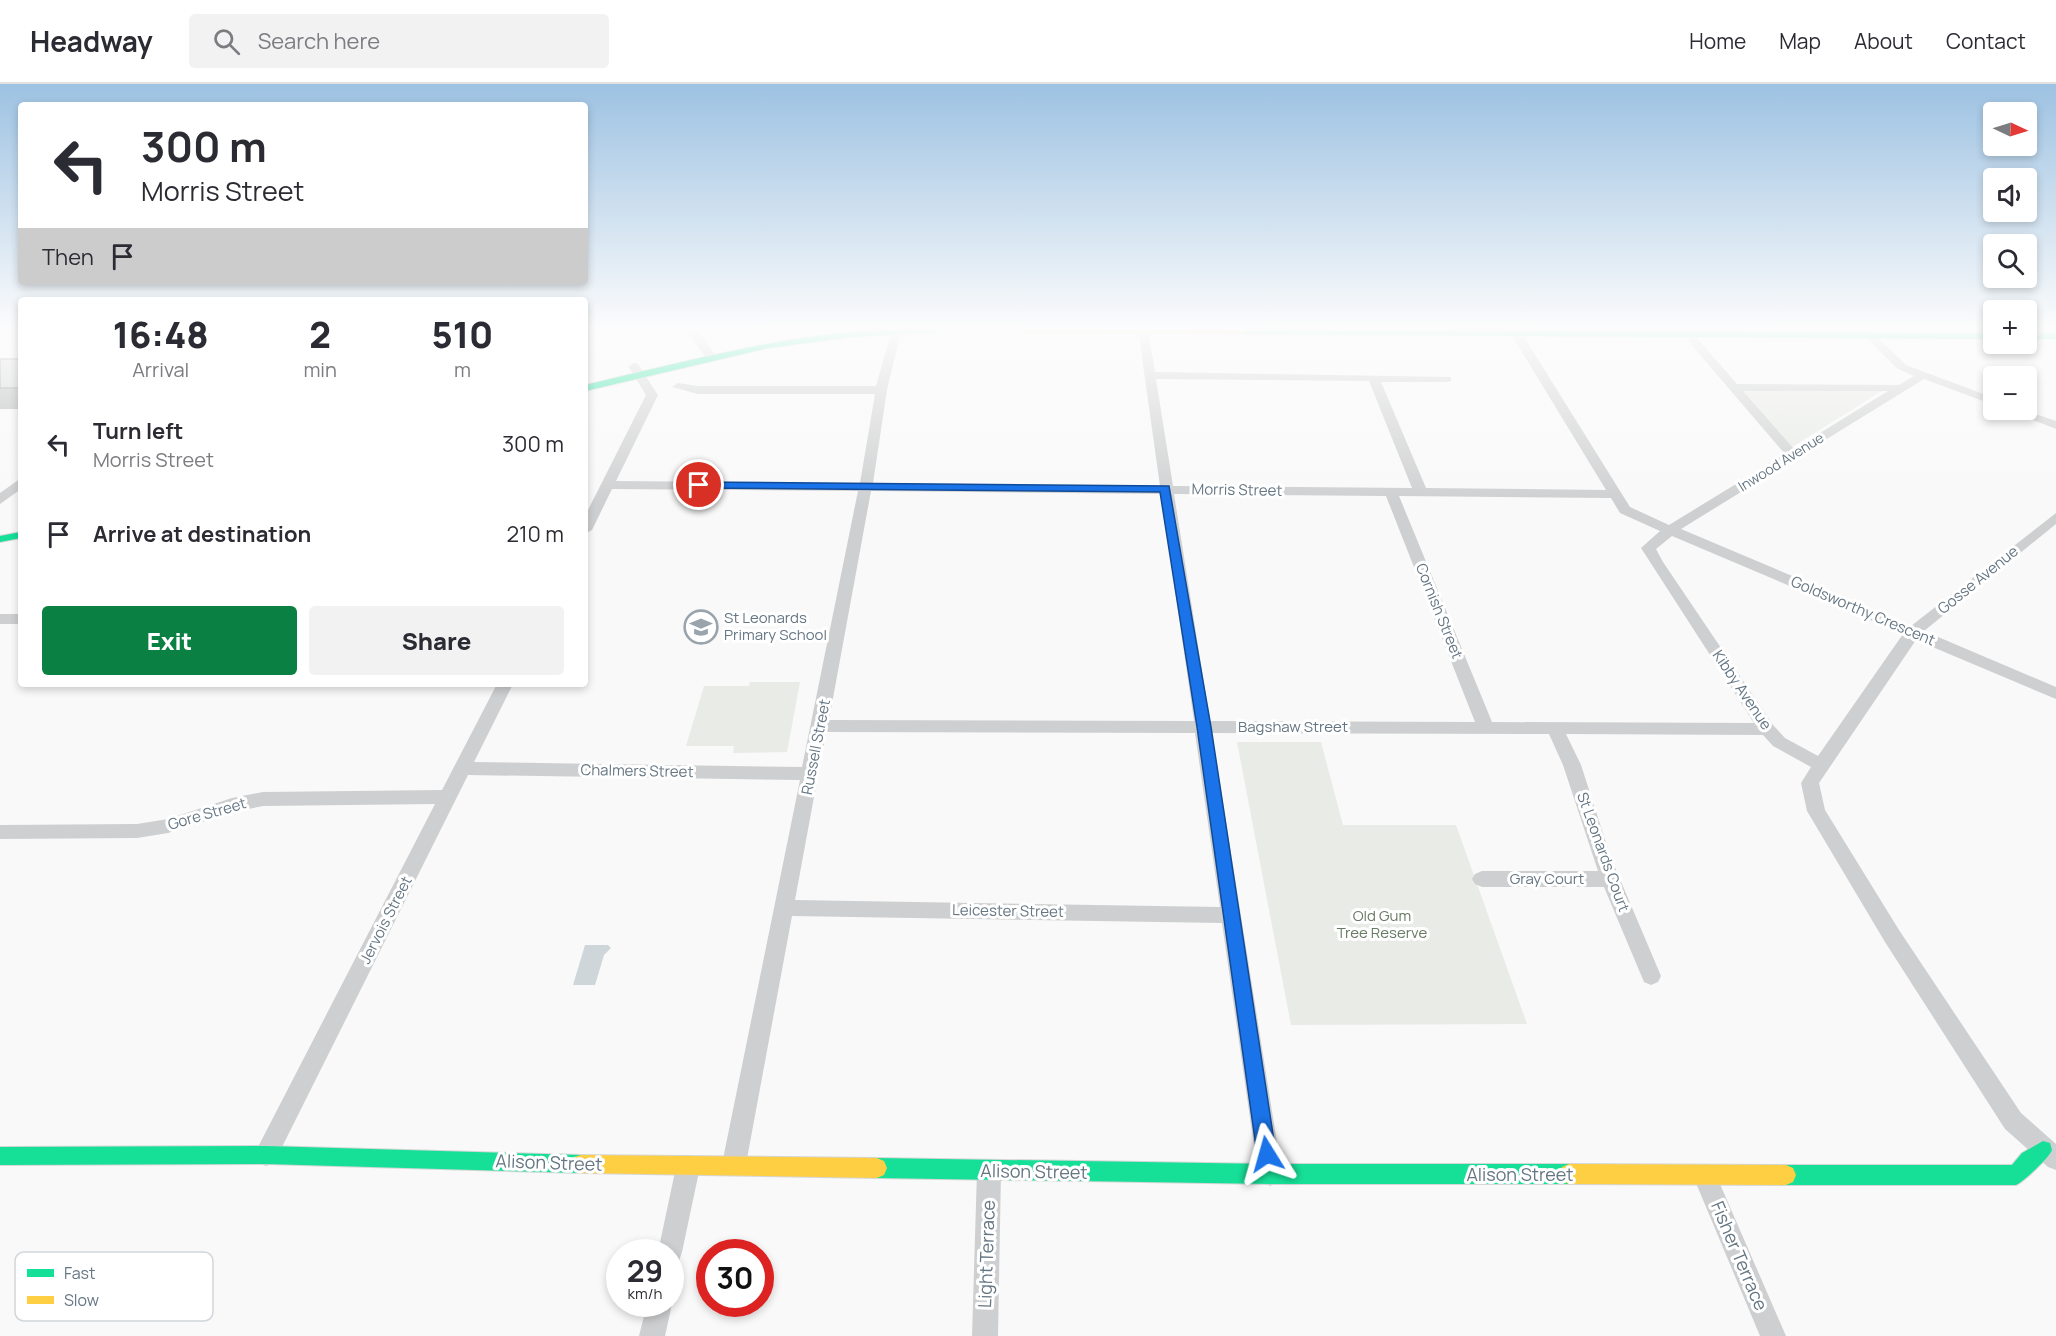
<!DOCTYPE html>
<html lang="en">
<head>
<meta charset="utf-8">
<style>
  :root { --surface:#fff; --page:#f2f2f3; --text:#2b2b33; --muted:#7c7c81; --line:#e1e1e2; --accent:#0b8043 }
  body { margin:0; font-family:Manrope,sans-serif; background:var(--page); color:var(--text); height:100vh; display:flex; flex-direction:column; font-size:22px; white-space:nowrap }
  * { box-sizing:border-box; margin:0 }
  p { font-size:20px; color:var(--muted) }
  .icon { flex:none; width:33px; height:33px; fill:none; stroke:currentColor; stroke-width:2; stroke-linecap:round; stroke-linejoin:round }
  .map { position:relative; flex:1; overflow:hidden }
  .sheet { position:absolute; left:18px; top:213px; width:570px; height:390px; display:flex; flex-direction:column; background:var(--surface); border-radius:6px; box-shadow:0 3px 9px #0003 }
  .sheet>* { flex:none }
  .hud { position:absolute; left:18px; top:18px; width:570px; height:183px; border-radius:6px; box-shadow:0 3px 9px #0003; background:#fff; color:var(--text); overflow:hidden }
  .needle { width:39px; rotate:94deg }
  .tools { position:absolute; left:1983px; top:18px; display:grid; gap:12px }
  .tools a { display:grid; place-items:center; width:54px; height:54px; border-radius:6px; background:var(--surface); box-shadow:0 3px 9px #0003; font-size:30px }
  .speed { position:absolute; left:606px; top:1155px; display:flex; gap:12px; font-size:30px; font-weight:700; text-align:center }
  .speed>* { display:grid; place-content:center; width:78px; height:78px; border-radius:50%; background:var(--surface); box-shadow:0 3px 9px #0003; line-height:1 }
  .speed small { font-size:15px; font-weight:400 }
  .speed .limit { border:9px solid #d22; background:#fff; color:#111 }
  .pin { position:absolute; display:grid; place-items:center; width:51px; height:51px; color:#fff; margin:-26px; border:3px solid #fff; border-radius:50%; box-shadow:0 2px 6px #0007 }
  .me { position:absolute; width:66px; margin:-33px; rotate:352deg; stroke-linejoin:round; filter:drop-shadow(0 0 4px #0008) }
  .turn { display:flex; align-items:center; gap:21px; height:126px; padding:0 24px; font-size:27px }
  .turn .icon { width:78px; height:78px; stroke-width:2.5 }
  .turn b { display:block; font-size:42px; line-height:51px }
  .then { display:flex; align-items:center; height:57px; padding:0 24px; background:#0003; gap:12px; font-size:22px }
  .eta { display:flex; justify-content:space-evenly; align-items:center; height:102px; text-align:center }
  .eta b { font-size:36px; font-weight:800; line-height:42px }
  .primary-button { display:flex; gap:12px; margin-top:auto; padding:12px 24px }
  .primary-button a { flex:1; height:69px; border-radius:6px; background:var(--accent); color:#fff; font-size:24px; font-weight:800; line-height:69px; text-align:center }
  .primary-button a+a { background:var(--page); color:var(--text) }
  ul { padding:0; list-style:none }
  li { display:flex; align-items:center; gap:18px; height:90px; padding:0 24px }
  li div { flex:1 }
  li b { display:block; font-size:22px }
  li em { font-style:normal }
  header { display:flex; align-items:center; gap:36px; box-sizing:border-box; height:84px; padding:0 30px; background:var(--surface); border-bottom:2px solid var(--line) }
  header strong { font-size:28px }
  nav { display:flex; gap:33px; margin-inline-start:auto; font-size:21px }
  .search { width:420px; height:54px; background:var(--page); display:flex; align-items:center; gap:15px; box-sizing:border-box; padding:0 21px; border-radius:6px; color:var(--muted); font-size:22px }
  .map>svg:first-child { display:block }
  .green { fill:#e8ebe6 }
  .water { fill:#ced6d9 }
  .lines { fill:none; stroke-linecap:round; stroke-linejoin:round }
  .fast-casing { stroke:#d5d6d7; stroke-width:2 }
  .slow-casing { stroke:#d5d6d7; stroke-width:2 }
  .street { fill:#cecfd0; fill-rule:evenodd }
  .fast { fill:#16e098; fill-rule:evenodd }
  .slow { fill:#ffcf43; fill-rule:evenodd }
  .wall { fill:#b3b5b5 }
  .building { fill:#d0d2d3; stroke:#929394; stroke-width:1.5 }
  .route { fill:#1a73e8; stroke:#114b97; stroke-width:1.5 }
  .labels { text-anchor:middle; stroke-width:6; stroke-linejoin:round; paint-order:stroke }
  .far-street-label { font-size:14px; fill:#657683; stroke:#fff }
  .street-label { font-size:15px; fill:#657683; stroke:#fff }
  .poi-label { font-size:15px; fill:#657683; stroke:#fff; text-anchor:start }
  .park-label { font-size:15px; fill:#687a64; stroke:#fff }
  .near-street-label { font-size:18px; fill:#657683; stroke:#fff }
  .key { fill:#fff; stroke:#d1d6da; stroke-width:1.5 }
  .key-label { font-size:16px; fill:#657683 }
</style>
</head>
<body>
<header>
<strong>Headway</strong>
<div class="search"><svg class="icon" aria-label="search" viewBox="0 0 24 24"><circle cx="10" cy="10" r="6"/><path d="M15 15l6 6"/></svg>Search here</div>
<nav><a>Home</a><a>Map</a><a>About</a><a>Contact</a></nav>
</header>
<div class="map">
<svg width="2056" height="1252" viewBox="0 0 2056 1252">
  <rect width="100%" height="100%" fill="#f9f9f9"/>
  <path class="green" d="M1743,307H1882L1792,363Z
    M750,598H800L787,668L733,669L734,662H686L704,602H749Z
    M1237,658H1321L1343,741H1456L1527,940L1291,941Z"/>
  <path class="water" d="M585,861H608L611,864L604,871L595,901H573Z"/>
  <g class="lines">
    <g class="fast-casing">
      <path id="fast" d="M885,245H941L937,248L852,253L768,264L585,307V301C685,278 782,251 885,245Z
        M1238,245L1994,249V255L1241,250L1238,249Z
        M2026,249H2056V255H2026Z
        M21,448V454L0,458V452Z
        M2043,1057L2050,1059L2052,1066C2050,1073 2023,1098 2016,1101H1786L1779,1098L1776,1091L1779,1084L1786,1081H2012L2022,1069Z
        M266,1062L581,1071L588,1073L591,1080L588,1087L581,1089L266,1080L0,1081V1063Z
        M877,1074L1270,1080H1569L1576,1083L1579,1090L1576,1097L1569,1100H1270L877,1094L870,1091L867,1084L870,1077Z"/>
    </g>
    <g class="slow-casing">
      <path id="slow" d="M1017,245H1244L1245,247L1241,250L1021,248Z
        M581,1071L877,1074L884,1077L887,1084L884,1091L877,1094L581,1089L574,1087L571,1080L574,1073Z
        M1569,1080L1786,1081L1793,1084L1796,1091L1793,1098L1786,1101L1569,1100L1562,1097L1559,1090L1562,1083Z"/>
    </g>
    <path class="street" d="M686,245H697L716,272L714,274H706Z
      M892,245L901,247L887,306L873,399L1160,402L1138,245H1148L1155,288L1451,293V297L1447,298H1381L1426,404L1606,406L1508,245H1519L1630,423L1669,441L1785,370L1683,251V247H1691L1737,300L1899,301L1914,292L1898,285L1857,245H1869L1906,281L1994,314V321L1924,295L1681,445L1911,542L2056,429V440L1924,547L2056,603V615L1916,556L1819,699L1825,726L1899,846L2021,1029L2056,1060V1086L2048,1083L2005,1045L1885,858L1807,727L1801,699L1811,683L1773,662L1763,651L1566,650L1581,681L1611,774L1661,892L1658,898L1651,901L1644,898L1604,803H1482L1475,800L1472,795L1475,790L1482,787H1598L1563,681L1549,650L1212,649L1282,1090L1278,1098L1270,1102L1262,1098L1258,1090L1222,839L792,832L746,1080L742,1088L734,1092L726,1088L722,1080L800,696L468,691L274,1079L266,1082L258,1079L254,1071L258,1063L435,720L263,722L233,728L168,749L137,754L0,755V741L137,740L168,735L232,714L263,708L442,706L497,600H513L474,678L802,683L858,407L612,405L592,446L585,450V432L646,311L628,282L634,279L638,280L658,311L616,397L860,399L875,310H698L672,303L678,299L698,302H876ZM1156,295L1369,297L1412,404L1173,402ZM1743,307H1888L1794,365ZM871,407L1161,410L1194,637L829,636ZM1174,410L1386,412L1475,638L1210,637ZM1399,412L1611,414L1620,429L1660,447L1641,464L1754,639L1492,638ZM1672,452L1903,550L1818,672L1785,654L1773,641L1663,478L1656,465ZM826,648L1195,649L1220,823L795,816Z
      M2008,326H2024L2056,337V345Z
      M21,394V405L0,420V409Z
      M0,530H21V540H0Z
      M688,1071L696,1075L700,1083L682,1168L679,1177L670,1180V1168H658L676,1083L680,1075Z
      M989,1075L997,1079L1001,1087L998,1252H972L977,1087L981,1079Z
      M1705,1080L1713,1084L1786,1252H1760L1693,1092L1697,1084Z
      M670,1217L672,1220L665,1252H639L647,1220H670Z"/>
    <use href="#fast" class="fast"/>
    <use href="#slow" class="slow"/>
  </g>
  <path class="wall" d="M0,275H21V325H0Z"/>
  <path class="building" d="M0,275H21V304H0Z"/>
  <linearGradient id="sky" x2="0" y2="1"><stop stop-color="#9dc2e2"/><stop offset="0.58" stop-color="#fcfcfc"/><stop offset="1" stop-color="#fcfcfc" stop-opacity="0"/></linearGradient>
  <rect width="2056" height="421" fill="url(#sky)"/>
  <path class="route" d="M695,398L1169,402L1211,643L1276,1070L1274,1076L1267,1079L1260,1076L1257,1070L1197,643L1160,408L699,404L693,401Z"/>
  <defs>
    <g id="school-ring" transform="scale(1.725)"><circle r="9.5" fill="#fff" stroke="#99a4ac" stroke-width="1.5"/><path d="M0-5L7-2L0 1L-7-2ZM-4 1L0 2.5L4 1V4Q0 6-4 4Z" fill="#99a4ac"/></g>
  </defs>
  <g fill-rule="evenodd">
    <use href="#school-ring" x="701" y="543"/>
  </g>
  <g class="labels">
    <g class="far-street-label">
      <text transform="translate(1781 378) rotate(-32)" y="5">Inwood Avenue</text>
    </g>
    <g class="street-label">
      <text transform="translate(1237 406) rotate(1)" y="5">Morris Street</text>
      <text transform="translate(1978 496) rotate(-39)" y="5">Gosse Avenue</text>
      <text transform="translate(1439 527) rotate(68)" y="5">Cornish Street</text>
      <text transform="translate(1863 527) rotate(23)" y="5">Goldsworthy Crescent</text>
      <text transform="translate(1742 606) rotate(56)" y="5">Kibby Avenue</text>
      <text x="1293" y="648">Bagshaw Street</text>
      <text transform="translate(816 663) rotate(-79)" y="5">Russell Street</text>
      <text transform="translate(637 687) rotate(1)" y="5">Chalmers Street</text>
      <text transform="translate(207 730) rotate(-16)" y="5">Gore Street</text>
      <text transform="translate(1603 768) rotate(70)" y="5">St Leonards Court</text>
      <text x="1547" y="800">Gray Court</text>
      <text transform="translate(1008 827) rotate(1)" y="5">Leicester Street</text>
      <text transform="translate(386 836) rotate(-63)" y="5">Jervois Street</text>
    </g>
    <g class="poi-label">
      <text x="724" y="539">St Leonards<tspan x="724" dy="17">Primary School</tspan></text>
    </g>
    <g class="park-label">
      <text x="1382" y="837">Old Gum<tspan x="1382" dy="17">Tree Reserve</tspan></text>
    </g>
    <g class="near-street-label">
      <text transform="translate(549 1079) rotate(2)" y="6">Alison Street</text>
      <text transform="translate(1034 1088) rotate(1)" y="6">Alison Street</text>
      <text x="1520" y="1097">Alison Street</text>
      <text transform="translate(987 1170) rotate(-88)" y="6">Light Terrace</text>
      <text transform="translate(1739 1172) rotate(67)" y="6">Fisher Terrace</text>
    </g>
  </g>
  <rect x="15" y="1168" width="198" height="69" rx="9" class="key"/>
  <rect x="27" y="1185" width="27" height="8" fill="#16e098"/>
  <rect x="27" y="1212" width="27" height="8" fill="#ffcf43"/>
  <g class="key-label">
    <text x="64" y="1195">Fast</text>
    <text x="64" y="1222">Slow</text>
  </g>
</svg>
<div class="tools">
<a><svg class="needle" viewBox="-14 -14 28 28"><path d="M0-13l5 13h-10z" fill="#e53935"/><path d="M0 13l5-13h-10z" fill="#7c7c81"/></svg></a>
<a><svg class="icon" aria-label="sound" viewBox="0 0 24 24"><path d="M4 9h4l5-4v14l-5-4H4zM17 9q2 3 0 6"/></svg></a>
<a><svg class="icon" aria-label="search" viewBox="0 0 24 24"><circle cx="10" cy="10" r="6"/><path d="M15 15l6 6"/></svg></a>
<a>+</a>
<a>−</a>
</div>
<div class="speed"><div>29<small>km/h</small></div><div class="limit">30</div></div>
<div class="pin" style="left:699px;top:401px;background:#d93025"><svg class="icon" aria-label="arrive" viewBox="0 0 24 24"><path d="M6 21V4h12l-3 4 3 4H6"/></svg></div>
<svg class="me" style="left:1267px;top:1070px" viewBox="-20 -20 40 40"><path d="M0-17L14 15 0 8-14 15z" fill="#1a73e8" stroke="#fff" stroke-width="4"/></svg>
<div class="hud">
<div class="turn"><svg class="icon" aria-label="left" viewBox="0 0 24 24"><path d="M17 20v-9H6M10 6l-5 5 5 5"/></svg><div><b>300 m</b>Morris Street</div></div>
<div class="then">Then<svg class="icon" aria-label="arrive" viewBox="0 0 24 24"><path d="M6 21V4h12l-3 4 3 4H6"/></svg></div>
</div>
<section class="sheet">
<div class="eta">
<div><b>16:48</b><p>Arrival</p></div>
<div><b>2</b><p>min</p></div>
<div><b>510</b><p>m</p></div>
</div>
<ul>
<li><svg class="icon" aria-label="left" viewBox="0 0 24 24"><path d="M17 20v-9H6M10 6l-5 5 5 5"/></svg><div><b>Turn left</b><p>Morris Street</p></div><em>300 m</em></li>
<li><svg class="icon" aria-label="arrive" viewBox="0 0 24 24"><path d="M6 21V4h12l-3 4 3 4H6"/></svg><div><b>Arrive at destination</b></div><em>210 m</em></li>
</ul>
<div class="primary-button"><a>Exit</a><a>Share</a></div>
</section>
</div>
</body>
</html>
